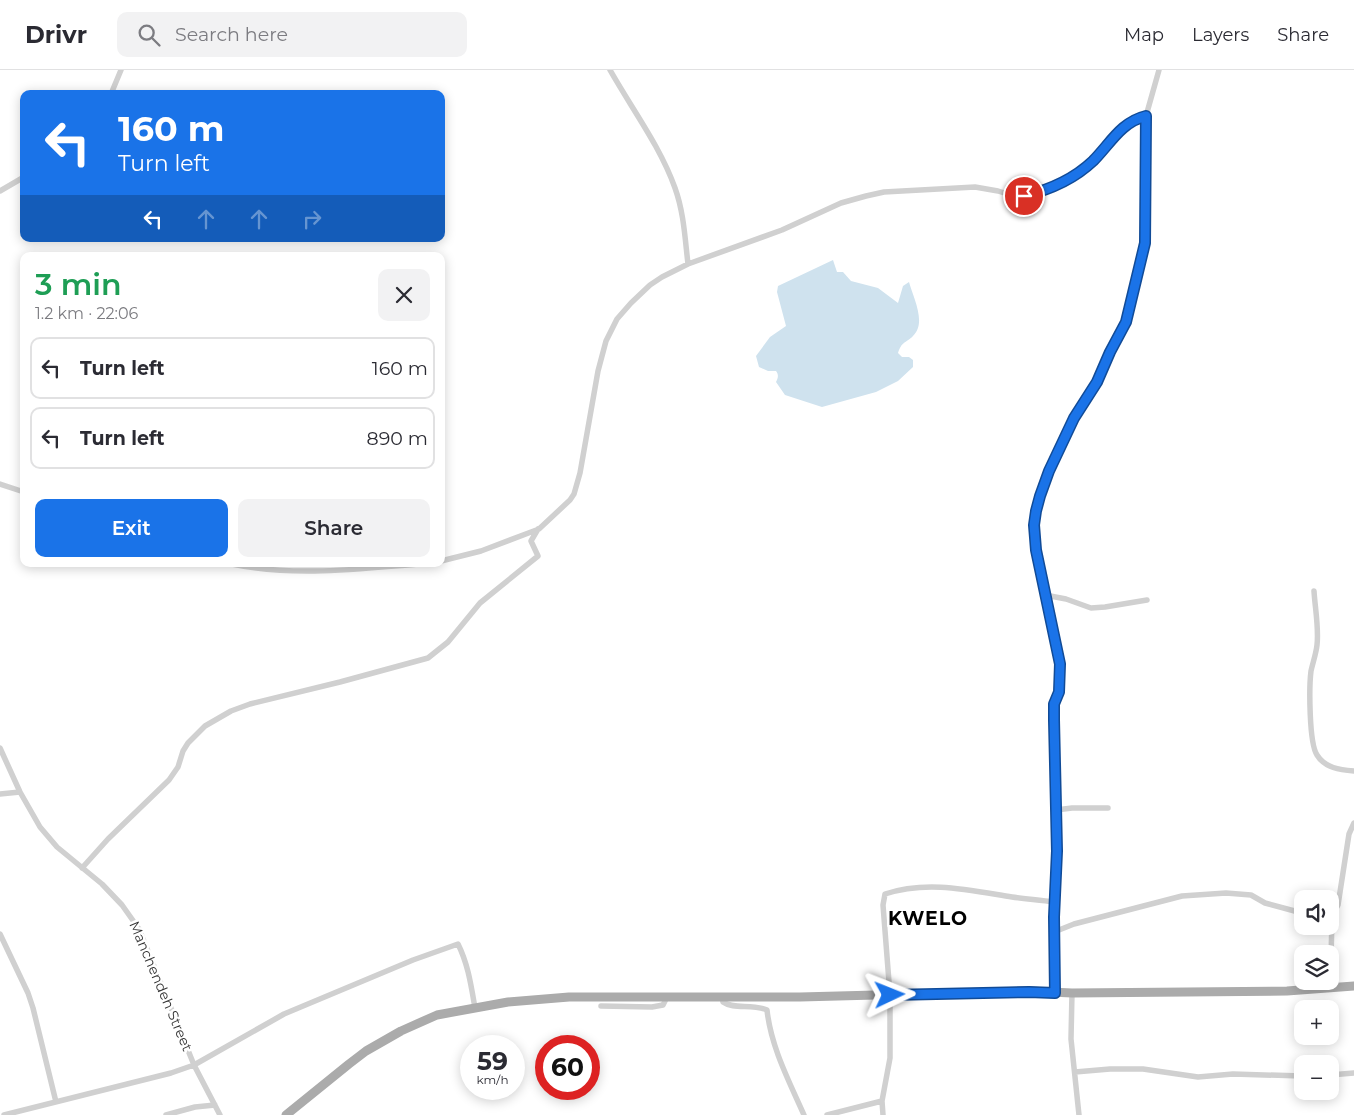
<!DOCTYPE html>
<html lang="en">
<head>
<meta charset="utf-8">
<style>
  :root { --surface:#fff; --page:#f2f2f3; --text:#2b2b33; --muted:#7c7c81; --line:#e1e1e2; --accent:#1a73e8 }
  body { margin:0; font-family:Montserrat,sans-serif; background:var(--page); color:var(--text); height:100vh; display:flex; flex-direction:column; font-size:19px; white-space:nowrap }
  * { box-sizing:border-box; margin:0 }
  p { font-size:16px; color:var(--muted) }
  .icon { flex:none; width:28px; height:28px; fill:none; stroke:currentColor; stroke-width:2; stroke-linecap:round; stroke-linejoin:round }
  .map { position:relative; flex:1; overflow:hidden }
  .drawer { position:absolute; left:20px; top:182px; width:425px; height:315px; display:flex; flex-direction:column; background:var(--surface); border-radius:10px; box-shadow:0 2px 12px #0003 }
  .drawer>* { flex:none }
  .top-card { position:absolute; left:20px; top:20px; width:425px; height:152px; border-radius:10px; box-shadow:0 2px 12px #0003; background:#1a73e8; color:#fff; overflow:hidden }
  .controls { position:absolute; left:1294px; top:820px; display:grid; gap:10px }
  .controls a { display:grid; place-items:center; width:45px; height:45px; border-radius:10px; background:var(--surface); box-shadow:0 2px 12px #0003; font-size:25px }
  .speed { position:absolute; left:460px; top:965px; display:flex; gap:10px; font-size:25px; font-weight:700; text-align:center }
  .speed>* { display:grid; place-content:center; width:65px; height:65px; border-radius:50%; background:var(--surface); box-shadow:0 2px 12px #0003; line-height:1 }
  .speed small { font-size:12px; font-weight:400 }
  .speed .limit { border:8px solid #d22; background:#fff; color:#111 }
  .pin { position:absolute; display:grid; place-items:center; width:42px; height:42px; color:#fff; margin:-21px; border:2px solid #fff; border-radius:50%; box-shadow:0 1px 5px #0007 }
  .me { position:absolute; width:55px; margin:-28px; rotate:88deg; stroke-linejoin:round; filter:drop-shadow(0 0 4px #0008) }
  .turn { display:flex; align-items:center; gap:18px; height:105px; padding:0 15px; font-size:22px }
  .turn .icon { width:65px; height:65px; stroke-width:2.5 }
  .turn b { display:block; font-size:35px; line-height:42px }
  .lanes { display:flex; align-items:center; height:48px; padding:0 15px; background:#0003; justify-content:center; gap:25px; direction:ltr }
  .lanes .off { opacity:.35 }
  .round { display:grid; place-items:center; flex:none; width:52px; height:52px; border-radius:10px; background:var(--page) }
  .head { display:flex; align-items:center; justify-content:space-between; height:85px; padding:0 15px }
  h1 { font-size:30px; font-weight:600; line-height:38px; color:#1e9e55 }
  .cta { display:flex; gap:10px; margin-top:auto; padding:10px 15px }
  .cta a { flex:1; height:58px; border-radius:10px; background:var(--accent); color:#fff; font-size:20px; font-weight:600; line-height:58px; text-align:center }
  .cta a+a { background:var(--page); color:var(--text) }
  ul { padding:0; list-style:none }
  li { display:flex; align-items:center; gap:15px; height:62px; margin:0 10px 8px; padding:0 5px; border:2px solid var(--line); border-radius:10px }
  li div { flex:1 }
  li b { display:block; font-size:19px }
  li em { font-style:normal }
  header { display:flex; align-items:center; gap:30px; box-sizing:border-box; height:70px; padding:0 25px; background:var(--surface); border-bottom:1px solid var(--line) }
  header strong { font-size:24px }
  nav { display:flex; gap:28px; margin-inline-start:auto; font-size:18px }
  .search { width:350px; height:45px; background:var(--page); display:flex; align-items:center; gap:12px; box-sizing:border-box; padding:0 18px; border-radius:10px; color:var(--muted); font-size:19px }
  .map>svg:first-child { display:block }
  .water { fill:#cfe2ee }
  .lines { fill:none; stroke-linecap:round; stroke-linejoin:round }
  .minor { stroke:#d0d0d0; stroke-width:5.5 }
  .primary { stroke:#ababab; stroke-width:9 }
  .route-casing { stroke:#114b97; stroke-width:12 }
  .route { stroke:#1a73e8; stroke-width:9 }
  .labels { text-anchor:middle; stroke-width:5; stroke-linejoin:round; paint-order:stroke }
  .street-label { font-size:14px; fill:#333; stroke:#fff }
  .district-label { font-size:19px; font-weight:bold; letter-spacing:1px; fill:#000; stroke:#fff }
</style>
</head>
<body>
<header>
<strong>Drivr</strong>
<div class="search"><svg class="icon" aria-label="search" viewBox="0 0 24 24"><circle cx="10" cy="10" r="6"/><path d="M15 15l6 6"/></svg>Search here</div>
<nav><a>Map</a><a>Layers</a><a>Share</a></nav>
</header>
<div class="map">
<svg width="1354" height="1045" viewBox="0 0 1354 1045">
  <rect width="100%" height="100%" fill="#fff"/>
  <path class="water" d="M833,190L837,202H843L851,211L878,218L898,233L903,216L909,212C913,227 927,253 913,266C905,274 902,271 898,283L902,287H909L913,290V297L898,311L876,322L822,337L785,325L776,312C778,308 779,305 776,301H768L759,297L756,286L770,267L786,256L777,222L778,216Z"/>
  <g class="lines">
    <path class="minor" d="M610,0C632,39 660,76 675,118C684,143 685,169 688,194
      M111,24L121,0
      M0,121L24,107
      M0,414L24,422
      M441,491L481,481L539,459L570,430L574,424L580,403L598,301L606,271L617,249L631,233L650,215L662,207L688,194L782,160L841,133L866,126L884,122L975,117L998,121L1014,126L1037,123L1056,115L1080,101L1093,91L1127,53L1137,48L1146,46
      M232,494C294,507 358,499 420,494
      M1314,521C1315,538 1319,558 1317,575C1316,584 1313,592 1311,601C1309,617 1309,673 1317,685C1325,698 1340,700 1354,701
      M1045,525L1066,529L1091,538L1105,537L1147,530
      M0,678L20,722L40,757L57,777L102,814L122,835L139,859L194,995L220,1045
      M0,724L20,722
      M1056,740L1072,738H1108
      M82,798L108,769L169,710L178,697L183,681L188,673L205,656L231,641L250,634L340,612L428,588L448,572L480,533L538,486L531,471L538,459
      M1054,862L1074,854L1182,826L1226,823L1251,825L1265,833L1302,843
      M0,864L28,923L33,938L56,1032
      M1333,917L1331,890L1332,846L1338,835L1349,764L1354,753
      M1055,923L1054,832L1057,781L1054,650V634L1059,622V594L1036,480L1034,455L1036,441L1040,426L1049,401L1074,348L1097,312L1110,282L1126,252L1129,244L1145,173L1146,46L1159,0
      M1072,923L1071,969L1079,1045
      M722,927L723,932C734,940 752,933 767,940C771,977 789,1011 804,1045
      M601,936L652,937L663,935L667,927
      M1075,1002L1110,999H1143L1198,1007L1233,1004L1302,1006
      M1330,1005L1354,1003
      M4,1045L171,1003L194,995L284,944L413,890L458,874C468,894 471,915 475,938
      M166,1045L195,1037L215,1035
      M827,1045L882,1031
      M883,1045L882,1031L890,988V925L883,835L885,824C927,810 969,820 1012,827C1026,829 1040,830 1054,832"/>
    <path class="primary" d="M286,1045L349,994L366,981L401,961L437,945L508,932L569,927H800L1029,921L1072,923L1287,921L1354,916"/>
  </g>
  <g class="lines">
    <g class="route-casing">
      <path id="route" d="M890,925L1029,922L1055,923L1054,847L1057,781L1054,650V634L1059,622L1060,594L1036,480L1034,455L1036,441L1040,426L1049,401L1074,348L1097,312L1110,282L1126,252L1145,173L1146,46C1121,52 1110,74 1093,91C1074,109 1049,120 1024,126"/>
    </g>
    <use href="#route" class="route"/>
  </g>
  <g class="labels">
    <g class="street-label">
      <text transform="translate(161 916) rotate(67)" y="5">Manchendeh Street</text>
    </g>
    <g class="district-label">
      <text x="928" y="855">KWELO</text>
    </g>
  </g>
</svg>
<div class="controls">
<a><svg class="icon" aria-label="sound" viewBox="0 0 24 24"><path d="M4 9h4l5-4v14l-5-4H4zM17 9q2 3 0 6"/></svg></a>
<a><svg class="icon" aria-label="layers" viewBox="0 0 24 24"><path d="M12 4l9 5-9 5-9-5zM3 14l9 5 9-5"/></svg></a>
<a>+</a>
<a>−</a>
</div>
<div class="speed"><div>59<small>km/h</small></div><div class="limit">60</div></div>
<div class="pin" style="left:1024px;top:126px;background:#d93025"><svg class="icon" aria-label="arrive" viewBox="0 0 24 24"><path d="M6 21V4h12l-3 4 3 4H6"/></svg></div>
<svg class="me" style="left:890px;top:925px" viewBox="-20 -20 40 40"><path d="M0-17L14 15 0 8-14 15z" fill="#1a73e8" stroke="#fff" stroke-width="4"/></svg>
<div class="top-card">
<div class="turn"><svg class="icon" aria-label="left" viewBox="0 0 24 24"><path d="M17 20v-9H6M10 6l-5 5 5 5"/></svg><div><b>160 m</b>Turn left</div></div>
<div class="lanes"><svg class="icon" aria-label="left" viewBox="0 0 24 24"><path d="M17 20v-9H6M10 6l-5 5 5 5"/></svg><svg class="icon off" aria-label="ahead" viewBox="0 0 24 24"><path d="M12 20V5M6 11l6-6 6 6"/></svg><svg class="icon off" aria-label="ahead" viewBox="0 0 24 24"><path d="M12 20V5M6 11l6-6 6 6"/></svg><svg class="icon off" aria-label="right" viewBox="0 0 24 24"><path d="M7 20v-9h11M14 6l5 5-5 5"/></svg></div>
</div>
<section class="drawer">
<div class="head"><div><h1>3 min</h1><p>1.2 km · 22:06</p></div><a class="round"><svg class="icon" aria-label="close" viewBox="0 0 24 24"><path d="M6 6l12 12M18 6L6 18"/></svg></a></div>
<ul>
<li><svg class="icon" aria-label="left" viewBox="0 0 24 24"><path d="M17 20v-9H6M10 6l-5 5 5 5"/></svg><div><b>Turn left</b></div><em>160 m</em></li>
<li><svg class="icon" aria-label="left" viewBox="0 0 24 24"><path d="M17 20v-9H6M10 6l-5 5 5 5"/></svg><div><b>Turn left</b></div><em>890 m</em></li>
</ul>
<div class="cta"><a>Exit</a><a>Share</a></div>
</section>
</div>
</body>
</html>
